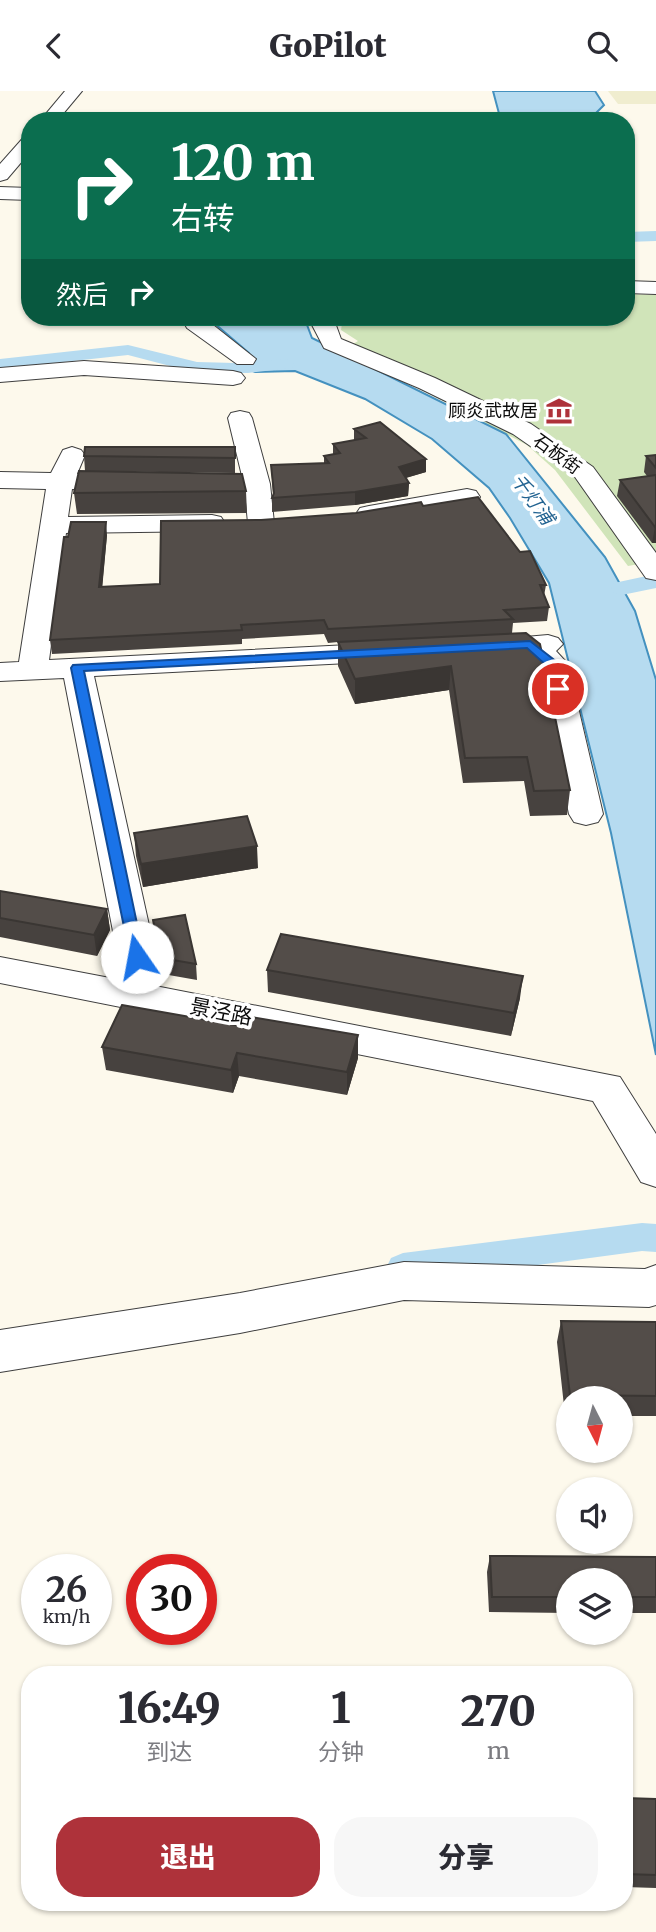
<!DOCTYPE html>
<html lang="zh">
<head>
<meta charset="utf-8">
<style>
  :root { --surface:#fff; --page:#f7f7f7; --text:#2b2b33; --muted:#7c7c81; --accent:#ae323a }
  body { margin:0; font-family:Merriweather,"Noto Sans SC",serif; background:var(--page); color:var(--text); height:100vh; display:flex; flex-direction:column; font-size:26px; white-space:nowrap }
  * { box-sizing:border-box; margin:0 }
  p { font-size:23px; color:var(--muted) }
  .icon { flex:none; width:38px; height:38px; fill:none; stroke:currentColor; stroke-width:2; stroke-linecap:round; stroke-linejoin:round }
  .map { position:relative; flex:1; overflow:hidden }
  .side { position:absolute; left:21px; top:1575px; width:612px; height:245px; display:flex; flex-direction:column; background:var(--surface); border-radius:28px; box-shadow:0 2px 5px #0004 }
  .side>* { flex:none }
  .hud { position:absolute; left:21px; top:21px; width:614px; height:214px; border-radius:28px; box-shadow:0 2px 5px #0004; background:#0b6e4f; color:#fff; overflow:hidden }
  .needle { width:46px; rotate:174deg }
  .fabs { position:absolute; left:556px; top:1295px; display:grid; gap:14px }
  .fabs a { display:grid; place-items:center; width:77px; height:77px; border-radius:50%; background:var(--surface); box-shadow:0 2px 5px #0004; font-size:35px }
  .speed { position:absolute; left:21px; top:1463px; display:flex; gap:14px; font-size:35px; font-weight:700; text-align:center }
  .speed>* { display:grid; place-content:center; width:91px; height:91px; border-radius:50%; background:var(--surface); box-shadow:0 2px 5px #0004; line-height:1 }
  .speed small { font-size:18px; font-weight:400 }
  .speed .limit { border:10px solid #d22; background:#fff; color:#111 }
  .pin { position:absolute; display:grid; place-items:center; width:60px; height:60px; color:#fff; margin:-30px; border:4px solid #fff; border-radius:50%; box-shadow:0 2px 7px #0007 }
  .me { position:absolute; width:77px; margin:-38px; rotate:348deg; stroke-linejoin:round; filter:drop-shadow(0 0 5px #0008) }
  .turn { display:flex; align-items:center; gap:24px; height:147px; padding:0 35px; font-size:32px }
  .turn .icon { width:91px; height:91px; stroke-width:2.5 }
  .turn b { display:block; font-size:49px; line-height:60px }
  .then { display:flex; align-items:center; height:66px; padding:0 35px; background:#0003; gap:14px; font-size:26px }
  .eta { display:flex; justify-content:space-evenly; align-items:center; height:119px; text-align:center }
  .eta b { font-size:42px; font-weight:800; line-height:49px }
  .cta { display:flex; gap:14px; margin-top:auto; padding:14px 35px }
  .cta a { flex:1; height:80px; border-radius:28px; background:var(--accent); color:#fff; font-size:28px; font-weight:800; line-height:80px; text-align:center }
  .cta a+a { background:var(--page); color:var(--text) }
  header { display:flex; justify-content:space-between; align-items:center; height:91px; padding:0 35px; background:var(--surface); font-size:32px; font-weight:800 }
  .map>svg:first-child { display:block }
  .farmland { fill:#f0edcf }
  .green { fill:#d0e4b9 }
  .water { fill:#b6dbf0; stroke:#4491bf; stroke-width:2 }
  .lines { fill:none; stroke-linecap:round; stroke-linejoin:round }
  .canal { fill:#b6dbf0; fill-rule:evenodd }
  .minor-casing { stroke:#3f3f3f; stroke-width:2 }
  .minor { fill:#fff; fill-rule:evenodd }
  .wall { fill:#47423f }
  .shaded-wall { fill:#3a3633 }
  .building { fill:#534d49; stroke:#3a3633; stroke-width:2 }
  .route { fill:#1a73e8; stroke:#114b97; stroke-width:2 }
  .labels { text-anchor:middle; stroke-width:7; stroke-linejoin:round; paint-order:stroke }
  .far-poi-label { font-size:18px; fill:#0c0c0c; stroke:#fff; text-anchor:end }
  .far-street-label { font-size:18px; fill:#0c0c0c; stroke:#fff }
  .far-water-label { font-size:19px; font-style:italic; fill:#226391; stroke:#fff }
  .street-label { font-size:21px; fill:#0c0c0c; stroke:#fff }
</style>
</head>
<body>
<header><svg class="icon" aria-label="back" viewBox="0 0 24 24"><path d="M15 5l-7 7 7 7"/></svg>GoPilot<svg class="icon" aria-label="search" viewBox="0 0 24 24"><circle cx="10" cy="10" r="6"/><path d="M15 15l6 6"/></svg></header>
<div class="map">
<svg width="656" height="1841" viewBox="0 0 656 1841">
  <rect width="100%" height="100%" fill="#fdf9ec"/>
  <path class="farmland" d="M608,0H656V13H618Z"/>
  <path class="green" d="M627,203L656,204V470L628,475L555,379L527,354L397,286L342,260L358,250L341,239L343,226H626Z"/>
  <path class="water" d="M493,0H595L604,14L588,30H501Z
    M207,226H304L312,247L506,343L605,466L635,520L656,589V964L611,742L549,492L510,427L489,397L432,348L365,308L295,280L255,281L243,276V273L251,268L249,262Z"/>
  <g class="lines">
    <path class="canal" d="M656,140V150L626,151V141Z
      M128,254L197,271L235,272L286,268L295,273L292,277L248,282H197L128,264L0,278V268Z
      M656,483V497L622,504L614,502L611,497L614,492Z
      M642,1132L656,1133V1161L642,1160L403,1192L391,1187L386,1177L391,1167L403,1162Z"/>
    <g class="minor-casing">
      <path id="minor" d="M65,0H82L57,30H40Z
        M30,45V61L7,88L0,90V73L24,46Z
        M0,96L30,97V109L0,108Z
        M626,190L656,191V203L626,202Z
        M181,226H203L256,268L253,273H237L187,237Z
        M311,226H333L341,248L435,287L531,333L593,376L656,462V489L646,487L575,386L513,343L419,297L324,257L311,232Z
        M84,270L233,280L241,282L245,287L241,292L233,294L84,284L0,291V277Z
        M240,320L249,322L252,327L270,393L274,432L270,438L261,440L252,438L248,432L245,401L184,398L180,393L184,388L242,385L228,327L231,322Z
        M72,356L81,359L85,364L77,383L138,387L142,392L138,397L129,400L72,398L68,426L212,424L221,426L225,432L221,438L212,440L66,442L49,569L389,552L400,555L404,561L400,567L389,570L94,585L156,866L145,893L620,986L656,1043V1096L641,1091L593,1010L0,892V866L110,887L118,866L64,587L0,590V572L19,571L46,398L0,397V381L51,382L63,359Z
        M467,398L476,400L480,406L476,412L369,431L360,429L356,423L360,417L369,415Z
        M548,544L558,547L563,553L556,560L568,573L603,723L598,731L586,734L574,731L569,723L539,576L524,563L488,565L477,562L473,556L477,550Z
        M404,1171L645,1178L656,1174V1214L649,1216L404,1209L240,1242L0,1281V1239L240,1202Z"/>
    </g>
    <use href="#minor" class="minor"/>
  </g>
  <path class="wall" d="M354,338L426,368V381L406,387L409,392L408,405L355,414L272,421V407L273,404L271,374L324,372V365L333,363V353L354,349Z
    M235,356V382L85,380L84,365Z
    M656,364V452H652L617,405L620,389L647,385L644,381L646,365Z
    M246,400L247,422L77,423L74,402Z
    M423,415L546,494L544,505L549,516L547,530L513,532L512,542L570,699L567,724L530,725L524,690L463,692L449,599L355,613L338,575V551L328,552L324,543L242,548V553L52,563L50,549L68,446L107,444L102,496L160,493L261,429L356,422Z
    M134,742L258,777L143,796L136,765Z
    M0,800L107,818L110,839L97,865L0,846Z
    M153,829L196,873L197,889L163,883L162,876L156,874L154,857L156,852Z
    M267,879L520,907L511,945L268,901Z
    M247,936L358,944V967L347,1004L239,985L233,1002L106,979L102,956Z
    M561,1230L656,1231V1325H621V1307H569V1324H565L557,1251Z
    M490,1465L656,1466V1522H621V1489H569V1522L489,1521L487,1481Z
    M625,1707L656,1708V1797L625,1796Z"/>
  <path class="shaded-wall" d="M426,368V381L398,389L399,376Z
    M409,392L408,405L355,414V401Z
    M106,431L107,444L101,510L99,496Z
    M656,435V452H652L655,436Z
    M451,575L449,599L355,613V588Z
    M257,755L258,777L143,796L141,773Z
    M107,818L110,839L97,865L94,844Z
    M523,885L520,907L511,945L514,922Z
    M358,944V967L347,1004V981Z
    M237,962L239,985L233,1002L231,979Z"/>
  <path class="building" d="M380,331L426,368L399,376L409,392L355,401L272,407L274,402L271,374L329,372L324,365L340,362L333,353L366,347L354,338Z
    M85,356H235V367L84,365Z
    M656,364V377L646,365Z
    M79,380L242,383L246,400L74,402Z
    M656,384V435L655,436L620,389Z
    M478,406L520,461L530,460L546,494H540L549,516L504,519L513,528L328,538L324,529L241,534L242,539L50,549L64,446H68L71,431H106L99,496L160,493L161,430L261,429L356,422L421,411L423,415Z
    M526,542L540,553L570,699L534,700L527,666L465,667L451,575L355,588L338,551Z
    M247,725L257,755L141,773L134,742Z
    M0,800L107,818L94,844L0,827Z
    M185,824L196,873L161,867L164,861L154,857L157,849L153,829Z
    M281,843L523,885L514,922L267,879Z
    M122,914L247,936L251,926L358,944L347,981L237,962L231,979L102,956Z
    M561,1230L656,1231V1305L570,1304Z
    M490,1465L656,1466V1506H621V1489H569V1506H492Z
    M625,1707L656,1708V1784L625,1783Z"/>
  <path class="route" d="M530,550L557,571L564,598L563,601H554L547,575L527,557L84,580L144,866L142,870H131L71,577L73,574Z"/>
  <defs>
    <g id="museum-bare" transform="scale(2.1)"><path d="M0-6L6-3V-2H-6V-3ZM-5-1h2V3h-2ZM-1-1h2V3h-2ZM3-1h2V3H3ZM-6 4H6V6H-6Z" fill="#ae323a" stroke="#fff" stroke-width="2.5" paint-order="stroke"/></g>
  </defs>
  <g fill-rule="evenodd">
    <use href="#museum-bare" x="559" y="320"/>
  </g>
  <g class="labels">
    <g class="far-poi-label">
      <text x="538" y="326">顾炎武故居</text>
    </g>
    <g class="far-street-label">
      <text transform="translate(557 363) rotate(36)" y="6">石板街</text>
    </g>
    <g class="far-water-label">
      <text transform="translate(533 408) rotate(54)" y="7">千灯浦</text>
    </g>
    <g class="street-label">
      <text transform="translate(221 921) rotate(11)" y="7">景泾路</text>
    </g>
  </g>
</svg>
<div class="fabs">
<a><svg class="needle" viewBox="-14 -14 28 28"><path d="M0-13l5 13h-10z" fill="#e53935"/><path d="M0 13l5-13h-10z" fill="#7c7c81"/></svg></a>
<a><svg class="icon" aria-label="sound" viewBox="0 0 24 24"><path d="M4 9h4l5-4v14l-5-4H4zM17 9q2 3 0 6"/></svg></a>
<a><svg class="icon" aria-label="layers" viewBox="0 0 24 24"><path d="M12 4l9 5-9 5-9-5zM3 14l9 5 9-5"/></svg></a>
</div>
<div class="speed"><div>26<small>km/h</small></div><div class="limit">30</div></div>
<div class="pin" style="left:558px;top:598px;background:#d93025"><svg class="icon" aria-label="arrive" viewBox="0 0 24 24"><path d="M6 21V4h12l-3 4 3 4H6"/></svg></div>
<svg class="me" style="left:137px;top:866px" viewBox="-20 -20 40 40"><circle r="19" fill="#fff"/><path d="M0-13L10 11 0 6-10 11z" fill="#1a73e8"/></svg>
<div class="hud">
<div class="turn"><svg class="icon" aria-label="right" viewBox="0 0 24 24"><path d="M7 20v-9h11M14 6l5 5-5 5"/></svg><div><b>120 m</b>右转</div></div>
<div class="then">然后<svg class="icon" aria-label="right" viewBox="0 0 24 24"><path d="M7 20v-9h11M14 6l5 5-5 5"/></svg></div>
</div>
<section class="side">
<div class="eta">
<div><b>16:49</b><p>到达</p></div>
<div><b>1</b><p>分钟</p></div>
<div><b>270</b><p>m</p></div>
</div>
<div class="cta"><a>退出</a><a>分享</a></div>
</section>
</div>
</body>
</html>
